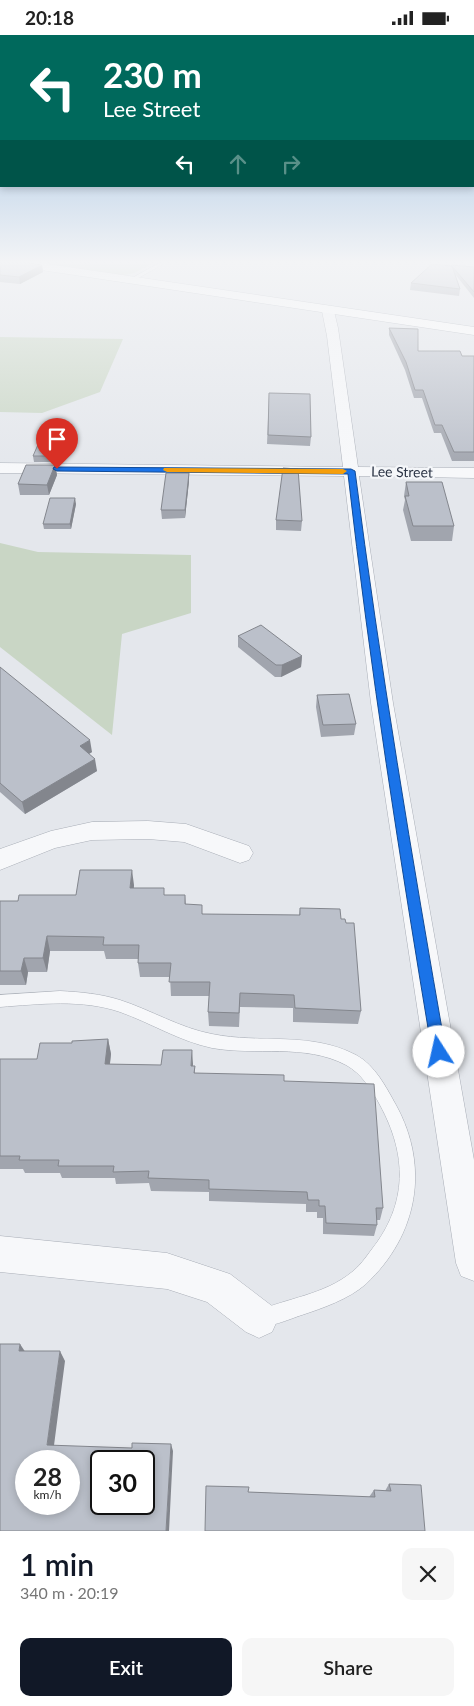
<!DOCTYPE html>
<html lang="en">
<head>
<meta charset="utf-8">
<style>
  :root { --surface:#fff; --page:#f6f6f6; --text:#222; --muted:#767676; --accent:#111827 }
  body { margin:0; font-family:Lato,sans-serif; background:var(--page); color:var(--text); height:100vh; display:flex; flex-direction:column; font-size:19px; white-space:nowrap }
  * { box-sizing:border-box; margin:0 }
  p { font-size:16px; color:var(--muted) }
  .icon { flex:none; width:28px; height:28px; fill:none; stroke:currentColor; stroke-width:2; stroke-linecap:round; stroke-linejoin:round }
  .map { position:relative; height:1496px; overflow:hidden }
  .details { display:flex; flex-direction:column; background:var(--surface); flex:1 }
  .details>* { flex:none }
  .top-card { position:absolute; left:0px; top:0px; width:475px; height:152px; box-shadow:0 2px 8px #0003; background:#00695c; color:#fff; overflow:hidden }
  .speed { position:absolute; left:15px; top:1415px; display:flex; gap:10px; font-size:25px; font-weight:700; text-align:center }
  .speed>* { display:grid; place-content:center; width:65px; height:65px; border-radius:50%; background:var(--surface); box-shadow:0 2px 8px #0003; line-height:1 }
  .speed small { font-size:12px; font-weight:400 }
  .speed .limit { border:2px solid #111; border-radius:8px; background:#fff; color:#111 }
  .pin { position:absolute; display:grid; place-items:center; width:42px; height:42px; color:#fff; margin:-51px -21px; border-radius:50% 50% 50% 0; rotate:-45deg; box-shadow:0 0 5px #0007 }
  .pin .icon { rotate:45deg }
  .me { position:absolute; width:55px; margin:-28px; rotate:350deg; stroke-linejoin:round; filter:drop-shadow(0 0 4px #0008) }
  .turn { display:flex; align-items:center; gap:18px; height:105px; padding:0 20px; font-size:22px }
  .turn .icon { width:65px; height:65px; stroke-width:2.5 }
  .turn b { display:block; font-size:35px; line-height:42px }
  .lanes { display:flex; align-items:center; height:48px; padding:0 20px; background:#0003; justify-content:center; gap:25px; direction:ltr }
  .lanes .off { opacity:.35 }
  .round { display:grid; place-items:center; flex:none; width:52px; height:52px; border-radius:10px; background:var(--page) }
  .headline { display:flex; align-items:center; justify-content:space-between; height:85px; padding:0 20px }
  h1 { font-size:30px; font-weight:600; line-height:38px; color:var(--accent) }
  .action { display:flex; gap:10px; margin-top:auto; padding:10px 20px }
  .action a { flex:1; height:58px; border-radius:10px; background:var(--accent); color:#fff; font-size:20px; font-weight:600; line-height:58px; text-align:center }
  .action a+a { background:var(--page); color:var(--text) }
  .status { display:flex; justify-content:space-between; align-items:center; height:35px; padding:0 25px; background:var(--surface); direction:ltr }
  .status svg { height:14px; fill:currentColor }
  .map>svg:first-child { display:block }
  .green { fill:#c9d6c5 }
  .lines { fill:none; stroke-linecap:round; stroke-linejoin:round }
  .lane-casing { stroke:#a9aeb7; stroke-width:1 }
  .street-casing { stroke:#a9aeb7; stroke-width:1 }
  .secondary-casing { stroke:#a9aeb7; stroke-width:1 }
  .lane { fill:#f7f8fa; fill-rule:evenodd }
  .street { fill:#f7f8fa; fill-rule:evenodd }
  .secondary { fill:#fff; fill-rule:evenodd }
  .wall { fill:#a1a5ae }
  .shaded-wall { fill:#83868d }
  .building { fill:#bbc0ca; stroke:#83868d; fill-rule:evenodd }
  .route { fill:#1a73e8; stroke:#114b97 }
  .slow { fill:#f59e0b }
  .labels { text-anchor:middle; stroke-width:4.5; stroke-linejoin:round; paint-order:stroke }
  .far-street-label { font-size:14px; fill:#2b3445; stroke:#f4f6f9 }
</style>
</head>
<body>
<div class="status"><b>20:18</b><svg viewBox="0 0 49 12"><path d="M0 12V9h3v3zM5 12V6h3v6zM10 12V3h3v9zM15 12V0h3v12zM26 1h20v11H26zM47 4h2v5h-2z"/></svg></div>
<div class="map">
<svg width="474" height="1496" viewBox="0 0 474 1496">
  <rect width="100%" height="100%" fill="#e4e7ec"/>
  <path class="green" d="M37,227H155L134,238L124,240Z
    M0,302L123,304L100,357L42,378L0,377Z
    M0,508L38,517L191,520V578L122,599L112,700L0,612Z"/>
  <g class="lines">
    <g class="lane-casing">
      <path id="lane" d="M161,227H167L131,247L127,246Z
        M60,956C81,957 101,959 120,965C151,975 180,993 212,999C261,1009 310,996 356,1020C375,1030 386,1052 396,1070C430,1132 418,1200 366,1249C349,1264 323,1273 302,1280C289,1284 267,1295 255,1289L252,1283L255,1277C287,1263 324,1260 352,1237C360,1231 366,1222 372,1214C408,1168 407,1120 380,1070C372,1055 361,1038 346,1030C304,1008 256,1021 212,1013C179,1006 151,988 120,977C82,964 40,969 0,972V960Z"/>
    </g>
    <g class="street-casing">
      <path id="street" d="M328,273L334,276L338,293L358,432L474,433V443L359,441L393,668L474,1125V1246L461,1241L456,1228L371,668L344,441L0,438V428L343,432L327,301L322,276Z
        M148,786L186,789L249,811L253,818L249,825L240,828L184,807L148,804L92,805L55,813L0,835V814L51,796L92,787Z
        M0,1201L167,1218L230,1239L272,1271L278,1284L272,1297L259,1303L246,1297L207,1267L167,1254L0,1237Z"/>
    </g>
    <g class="secondary-casing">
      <path id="secondary" d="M2,227H34L474,292V300L8,230Z"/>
    </g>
    <use href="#lane" class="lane"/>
    <use href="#street" class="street"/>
    <use href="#secondary" class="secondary"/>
  </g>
  <path class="wall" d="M0,227L42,230L43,237L20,249L0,247Z
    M76,227H91L88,229Z
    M451,230L474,232V263L455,239L460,254L459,261L410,255L411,248L451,231Z
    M389,293L418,316L462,321H474V426H452L441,398H434L422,363H414L405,335L389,300Z
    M269,358L311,402L310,411L267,409Z
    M72,402L62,427H34L33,421Z
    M55,430L57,440L49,460H20L18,449Z
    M189,438V446L185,483L162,484L161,475Z
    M406,447L454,491L452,506H411L403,475L405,465L404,461Z
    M76,469L71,494H44L43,489Z
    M276,485L302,486L301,496L276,495Z
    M238,601L302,621L301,632L281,642H275L238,612Z
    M0,632L92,717L89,719L97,736L25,779L0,757Z
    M317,660L356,689L354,700L321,702L316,672Z
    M134,850V853L165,860H185L186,869L203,879L299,880L300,873L341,884L361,976L358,989L293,987V973L240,972L239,992L209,991L208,977L209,961H171L170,942H140L138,928V924H106L104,916H50L47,937H28L26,950H0V866H18L76,860Z
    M108,1004L111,1019L110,1029L195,1031V1038L284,1046L383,1173L380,1185H377V1190L374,1201L323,1199V1183H317V1177H306V1169L209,1166V1157L151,1156L149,1148L116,1149L115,1143H62L60,1138H25L23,1134H0V1024H37L72,1008Z
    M389,1449L425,1496H205L248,1457L369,1462L374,1455L385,1456Z"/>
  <path class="shaded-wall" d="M42,230L43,237L20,249L19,242Z
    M71,396L72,402L62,427L61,421Z
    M55,430L57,440L49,460L47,450Z
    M189,438V446L185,483V475Z
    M75,463L76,469L71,494L70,489Z
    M302,621L301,632L281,642L282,630Z
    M90,705L92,717L82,723L80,711Z
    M95,724L97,736L25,779L22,767Z
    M132,835L134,850L132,868L130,853Z
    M47,901L50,916L47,937L43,923Z
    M24,923L28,937L26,950L21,936Z
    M108,1004L111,1019L108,1043L105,1029Z
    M192,1015L193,1029L192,1045L191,1031Z
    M20,1309L26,1318L19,1316Z
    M60,1316L65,1326L53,1418L47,1410Z
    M171,1409L173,1416L169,1496H166Z"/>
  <path class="building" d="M0,227H22L42,230L19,242L0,240Z
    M432,229L452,231L460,254L411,248Z
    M451,230L474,232V257Z
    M389,293L418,294V316H460L462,321H474V417H454L442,390H435L423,355H415L406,327Z
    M269,358L310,359L311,402L268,400Z
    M44,396H71L61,421H33Z
    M26,430H55L47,450L18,449Z
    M283,433L298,434L302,486L276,485Z
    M166,438H189L185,475H161Z
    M406,447H442L454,491H413L405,461H409Z
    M50,463H75L70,489H43Z
    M261,590L302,621L282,630H276L238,601Z
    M0,632L90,705L80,711L95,724L22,767L0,748Z
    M349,659L356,689L323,690L317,660Z
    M80,835H132L130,853H164V860H185V869L202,870V879L300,880V873L340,874L341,884H345L346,888H354L361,976L295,973L294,960L240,958L239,978L208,977L210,947H169L171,928H138L139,910H103L104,902L47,901L43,923H24L21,936H0V866H18L19,860H76Z
    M108,1004L105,1029L161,1030L163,1015H192L191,1031H195L194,1038L284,1040V1046L374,1049L383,1173H376L377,1190L326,1188L325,1171H319V1165H308L307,1157L209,1154V1145L148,1143L149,1136L113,1137L114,1131H58L59,1125H19L20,1121H0V1024H37L40,1008H72V1006Z
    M0,1309H20L19,1316H60L47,1410L132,1413V1408L171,1409L166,1496H0ZM26,1426H69V1469H26ZM101,1426H144V1469H101Z
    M389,1449L421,1450L425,1496H205L206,1451L249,1452L248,1457L375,1462L374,1455L391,1456Z"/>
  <linearGradient id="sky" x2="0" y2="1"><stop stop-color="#8bb4dd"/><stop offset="0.52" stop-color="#f3f4f6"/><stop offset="1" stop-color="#f3f4f6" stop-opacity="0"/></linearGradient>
  <rect width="474" height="437" fill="url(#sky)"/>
  <path class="route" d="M54,432L351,434L355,436C380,632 412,823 446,1017L444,1022L439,1024L434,1022L432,1017C400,825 370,633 348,439L57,436L53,434Z"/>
  <path class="slow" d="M164,433L343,434L347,436L343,439L167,437L163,435Z"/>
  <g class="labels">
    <g class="far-street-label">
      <text transform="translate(402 437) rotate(1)" y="5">Lee Street</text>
    </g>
  </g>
</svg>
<div class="speed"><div>28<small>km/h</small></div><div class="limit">30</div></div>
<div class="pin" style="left:57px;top:434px;background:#d93025"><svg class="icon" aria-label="arrive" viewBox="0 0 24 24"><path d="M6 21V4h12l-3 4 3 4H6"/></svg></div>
<svg class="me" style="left:439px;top:1017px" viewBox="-20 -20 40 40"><circle r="19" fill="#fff"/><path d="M0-13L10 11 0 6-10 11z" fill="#1a73e8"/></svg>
<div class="top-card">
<div class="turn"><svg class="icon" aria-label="left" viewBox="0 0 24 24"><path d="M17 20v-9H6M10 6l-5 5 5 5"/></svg><div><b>230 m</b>Lee Street</div></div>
<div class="lanes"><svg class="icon" aria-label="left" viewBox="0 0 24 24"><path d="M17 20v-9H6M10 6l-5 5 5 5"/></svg><svg class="icon off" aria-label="ahead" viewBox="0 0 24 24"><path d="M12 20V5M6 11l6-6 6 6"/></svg><svg class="icon off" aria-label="right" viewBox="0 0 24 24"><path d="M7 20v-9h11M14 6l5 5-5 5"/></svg></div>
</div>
</div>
<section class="details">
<div class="headline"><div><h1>1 min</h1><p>340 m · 20:19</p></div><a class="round"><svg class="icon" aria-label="close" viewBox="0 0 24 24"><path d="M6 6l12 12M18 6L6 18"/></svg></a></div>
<div class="action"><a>Exit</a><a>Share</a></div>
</section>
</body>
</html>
